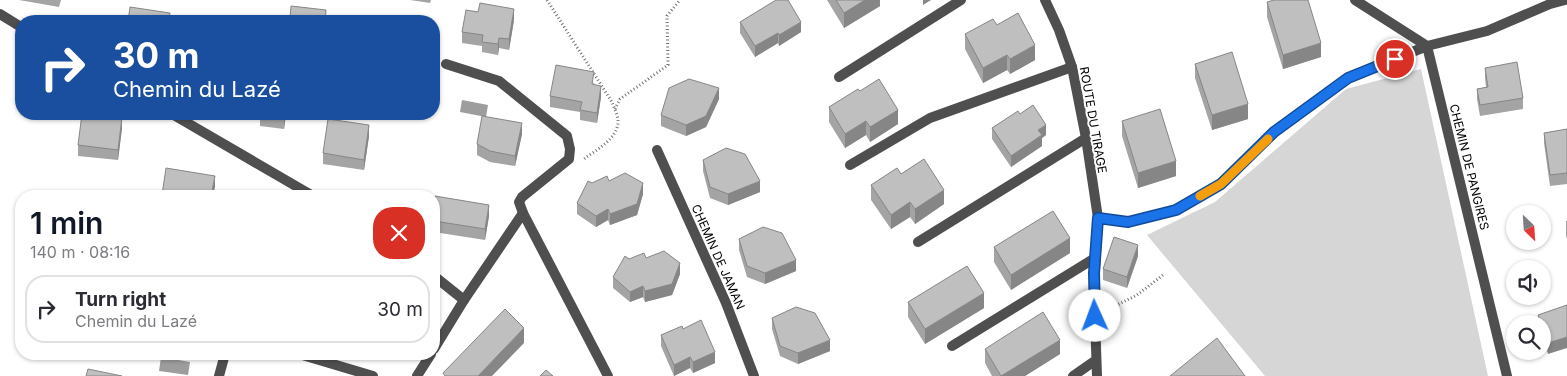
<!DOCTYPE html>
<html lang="en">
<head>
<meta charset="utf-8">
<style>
  :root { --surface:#fff; --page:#f2f2f3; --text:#2b2b33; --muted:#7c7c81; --line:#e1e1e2; --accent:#111827 }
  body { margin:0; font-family:Inter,sans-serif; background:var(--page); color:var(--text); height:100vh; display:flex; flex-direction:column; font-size:19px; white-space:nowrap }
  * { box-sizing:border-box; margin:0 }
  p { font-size:16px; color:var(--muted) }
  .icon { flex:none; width:28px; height:28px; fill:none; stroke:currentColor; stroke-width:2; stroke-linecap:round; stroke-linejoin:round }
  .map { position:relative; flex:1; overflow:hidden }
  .drawer { position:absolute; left:15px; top:190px; width:425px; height:170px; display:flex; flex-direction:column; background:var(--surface); border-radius:20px; box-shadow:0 1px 4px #0004 }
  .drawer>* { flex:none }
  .top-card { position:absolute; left:15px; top:15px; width:425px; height:105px; border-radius:20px; box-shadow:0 1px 4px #0004; background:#1a4fa0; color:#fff; overflow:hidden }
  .needle { width:32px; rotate:155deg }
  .controls { position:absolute; left:1506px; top:205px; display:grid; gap:10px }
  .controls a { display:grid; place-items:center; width:45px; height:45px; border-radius:50%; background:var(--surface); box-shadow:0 1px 4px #0004; font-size:25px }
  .pin { position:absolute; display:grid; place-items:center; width:42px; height:42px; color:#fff; margin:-21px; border:2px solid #fff; border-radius:50%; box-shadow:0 1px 5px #0007 }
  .me { position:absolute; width:55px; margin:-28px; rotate:358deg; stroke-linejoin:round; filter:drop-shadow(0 0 4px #0008) }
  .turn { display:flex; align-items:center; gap:18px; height:105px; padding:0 15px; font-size:22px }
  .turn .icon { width:65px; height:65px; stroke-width:2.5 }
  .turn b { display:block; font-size:35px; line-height:42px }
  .round { display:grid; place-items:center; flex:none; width:52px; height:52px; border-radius:20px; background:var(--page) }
  .head { display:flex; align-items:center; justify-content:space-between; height:85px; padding:0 15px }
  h1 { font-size:30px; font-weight:600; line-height:38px; color:var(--accent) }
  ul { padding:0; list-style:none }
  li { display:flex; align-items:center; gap:15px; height:68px; margin:0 10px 8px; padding:0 5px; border:2px solid var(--line); border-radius:20px }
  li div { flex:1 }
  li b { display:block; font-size:19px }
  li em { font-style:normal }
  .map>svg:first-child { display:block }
  .green { fill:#d6d6d6 }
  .water { fill:#9d9d9d }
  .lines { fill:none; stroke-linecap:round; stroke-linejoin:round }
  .path { stroke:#717171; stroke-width:3; stroke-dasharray:1 2.5; stroke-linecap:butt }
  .lane { stroke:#4f4f4f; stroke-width:10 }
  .street { stroke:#4f4f4f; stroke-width:10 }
  .wall { fill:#a4a4a4 }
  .shaded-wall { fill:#868686 }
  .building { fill:#bfbfbf; stroke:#868686 }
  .route-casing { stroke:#114b97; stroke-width:12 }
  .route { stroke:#1a73e8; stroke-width:9 }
  .slow { stroke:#f59e0b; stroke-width:9 }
  .labels { text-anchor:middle; stroke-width:4; stroke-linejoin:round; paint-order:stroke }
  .street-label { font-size:12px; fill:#000; stroke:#fff }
</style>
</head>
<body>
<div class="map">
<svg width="1567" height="376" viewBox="0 0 1567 376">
  <rect width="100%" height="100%" fill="#fff"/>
  <path class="green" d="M1421,69L1488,376H1265L1147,235L1215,202L1346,89Z"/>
  <path class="water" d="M462,100L488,105L486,117L460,112Z
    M161,357L190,362L188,375L159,371Z"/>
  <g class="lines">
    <path class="path" d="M547,0L612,102C614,108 618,115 618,121C618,139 596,150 584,159
      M615,109L620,99L668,65L667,16L680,0
      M1109,309L1137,295L1163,275"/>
    <path class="lane" d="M446,64L499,81L567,136L570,149L569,159L522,197L519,202L523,213
      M839,77L961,0
      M850,165L930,118L1072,67
      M918,242L1086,138
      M952,346L1095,258
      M434,349L464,300
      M299,354L373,376
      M219,376L225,354
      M417,376L431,354"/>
    <path class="street" d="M1045,0L1059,30L1072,67L1086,138L1098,218L1094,288L1097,376
      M1355,0L1427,46L1507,376
      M0,14L21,27
      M172,114L313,196
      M657,150L726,303L754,376
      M1098,218L1128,222L1176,210L1221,184L1274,132L1348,78L1427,46L1487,31L1550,4L1565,0
      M434,276L464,300L523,213L608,376
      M1073,376L1096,360"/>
  </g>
  <path class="wall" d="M19,0H61L59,7Z
    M410,0H431L430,3Z
    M827,0H880V6L844,28Z
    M1267,2L1321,57L1283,69L1267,17Z
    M514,20L509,50L499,48L498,55L482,52V46L462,43V32Z
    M740,22L801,32L779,46L778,43L755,57L740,33Z
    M997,25L1035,60L1010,74L1007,70L983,83L965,49V34Z
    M1195,64L1248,119L1212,130L1195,78Z
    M1485,68L1523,98V109L1480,116L1477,99V89L1486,87L1485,78Z
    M594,83V85L601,97L597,123L580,120V112L550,107V96Z
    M860,91L898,124L870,142L866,135L845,148L829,122V107Z
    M719,99L706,127L686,136L661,126V115Z
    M231,114H286L284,129L260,126V118Z
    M1020,114L1046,135L1042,138V146L1011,167L992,139V128Z
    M1122,121L1176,176L1138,188L1122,136Z
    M122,128L118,160L78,156V145Z
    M1567,129V184L1550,186L1544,143V133Z
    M522,134L515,166L490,162L477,155V144Z
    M369,136L364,170L323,164V153Z
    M703,160L760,192L728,205L710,198L703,171Z
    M901,174L944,204L915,224L910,217L891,229L871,200V185Z
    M609,181L643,194L637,215L610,225L608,220L596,227L577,214V203L592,183Z
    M434,205L489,216L485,240L434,232Z
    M1566,221H1567V239L1566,236Z
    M739,239L796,271L765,284L747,277L739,250Z
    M994,247L1070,253L1011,290L994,262Z
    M1138,256L1127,288L1103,280V269Z
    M646,258L680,274L672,295L645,302L643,297L630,302L613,288V277L629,259Z
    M908,302L984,308L925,344L908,317Z
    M1567,305L1548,354L1542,339V324H1538V315Z
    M772,318L830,351L798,364L780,356L772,329Z
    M683,329L715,363L693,373L690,368L674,376L661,346V335Z
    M985,349L1060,354L1025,376H992L985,363Z"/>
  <path class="shaded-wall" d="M865,0H880V6L844,28V13Z
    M923,0H931L923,5Z
    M514,9V20L509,50V39Z
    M801,22V32L779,46V35Z
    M778,33V43L755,57V46Z
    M499,38V48L498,55V44Z
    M1321,43V57L1283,69V55Z
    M1035,45V60L1010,74V59Z
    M1007,55V70L983,83V68Z
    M601,86V97L597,123V113Z
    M719,88V99L706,127L686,136V125Z
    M1248,104V119L1212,130V115Z
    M898,110V124L870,142V127Z
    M284,114H286L284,129Z
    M122,117V128L118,160V150Z
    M866,121V135L845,148V134Z
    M522,123V134L515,166V156Z
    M369,125V136L364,170V160Z
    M1046,125V135L1042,138V146L1011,167V156L1038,130Z
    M1176,161V176L1138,188V173Z
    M215,176V187L213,196H211Z
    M760,181V192L728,205V194Z
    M643,183V194L637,215L610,225V214Z
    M944,190V204L915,224V209Z
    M910,202V217L891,229V215Z
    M489,205V216L485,240V229Z
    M608,209V220L596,227V216Z
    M1070,238V253L1011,290V275Z
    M1138,245V256L1127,288V277Z
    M796,260V271L765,284V273Z
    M680,263V274L672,295L645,302V291Z
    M643,286V297L630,302V292Z
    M984,293V308L925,344V329Z
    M524,328V343L492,376H478Z
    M1567,337V348L1548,354V343Z
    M830,340V351L798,364V353Z
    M1060,340V354L1025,376H1001Z
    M715,352V363L693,373V362Z
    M690,357V368L674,376V365Z"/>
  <path class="building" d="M776,0H788L801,22L779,35L778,33L755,46L740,22Z
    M836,0H865L844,13Z
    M1274,0H1308L1321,43L1283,55L1267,2Z
    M480,3L514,9L509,39L499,38L498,44L482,42L483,35L462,32L466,10L478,12Z
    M291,6L326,10L325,21H265L266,16L290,18Z
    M130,7L170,13L169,21H128Z
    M1018,13L1035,45L1010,59L1007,55L983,68L965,34L993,19L997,25Z
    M1232,52L1248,104L1212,115L1195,64Z
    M1517,62L1523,98L1480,105L1477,89L1488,87L1485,68Z
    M556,65L594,72L592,84L601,86L597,113L580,110L582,102L550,96Z
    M689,79L719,88L706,116L686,125L661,115L669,88Z
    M879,79L898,110L870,127L866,121L845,134L829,107L858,89L860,91Z
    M1033,105L1046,125L1038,130L1042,135L1011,156L992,128L1018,111L1020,114Z
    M1160,109L1176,161L1138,173L1122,121Z
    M82,114H90L122,117L118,150L78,145Z
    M260,114H284V118L260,115Z
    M482,116L522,123L515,156L490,151L477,144Z
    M328,119L369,125L364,160L323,153Z
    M1567,129V173L1550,175L1544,133Z
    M726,148L745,154L760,181L728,194L710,187L703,160Z
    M924,159L944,190L915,209L910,202L891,215L871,185L897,168L901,174Z
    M166,168L215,176L211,196H170L162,195Z
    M625,173L643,183L637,204L610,214L608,209L596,216L577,203L588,181L592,183L607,176L609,181Z
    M435,196L489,205L485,229L434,221V205Z
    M1053,211L1070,238L1011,275L994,247Z
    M763,227L782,233L796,260L765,273L747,266L739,239Z
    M1114,237L1138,245L1127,277L1103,269Z
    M664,251L680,263L672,284L645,291L643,286L630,292L613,277L625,256L629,259L644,253L646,258Z
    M967,266L984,293L925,329L908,302Z
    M1567,305V337L1548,343L1542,328V324H1541L1538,315Z
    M796,307L815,313L830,340L798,353L780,346L772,318Z
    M505,309L524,328L478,376H445L443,373Z
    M1043,312L1060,340L1001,376L985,349Z
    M701,320L715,352L693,362L690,357L674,365L661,335L682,326L683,329Z
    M1217,338L1245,376H1170Z
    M88,369L122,376H86Z
    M546,370L553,376H540Z"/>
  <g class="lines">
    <g class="route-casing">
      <path id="route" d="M1095,316L1094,273L1098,218L1128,222L1176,210L1221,184L1274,132L1348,78L1395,59"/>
    </g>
    <use href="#route" class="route"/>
    <path class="slow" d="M1200,196L1221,184L1268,139"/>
  </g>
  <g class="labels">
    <g class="street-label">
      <text transform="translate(1093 120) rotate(80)" y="4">ROUTE DU TIRAGE</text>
      <text transform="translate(1469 167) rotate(76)" y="4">CHEMIN DE PANGIRES</text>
      <text transform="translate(718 257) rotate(66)" y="4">CHEMIN DE JAMAN</text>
    </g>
  </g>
</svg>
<div class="controls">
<a><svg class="needle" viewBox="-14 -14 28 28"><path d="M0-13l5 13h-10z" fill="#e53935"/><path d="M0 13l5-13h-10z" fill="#7c7c81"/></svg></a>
<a><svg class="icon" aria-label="sound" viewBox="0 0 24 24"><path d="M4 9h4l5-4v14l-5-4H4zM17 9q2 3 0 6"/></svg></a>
<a><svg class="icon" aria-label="search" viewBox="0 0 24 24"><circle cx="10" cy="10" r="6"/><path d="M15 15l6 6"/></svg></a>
</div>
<div class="pin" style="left:1395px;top:59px;background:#d93025"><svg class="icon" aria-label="arrive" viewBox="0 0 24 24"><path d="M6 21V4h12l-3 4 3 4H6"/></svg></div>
<svg class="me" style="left:1095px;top:316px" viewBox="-20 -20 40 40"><circle r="19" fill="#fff"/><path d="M0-13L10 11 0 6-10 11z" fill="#1a73e8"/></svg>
<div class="top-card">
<div class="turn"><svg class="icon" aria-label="right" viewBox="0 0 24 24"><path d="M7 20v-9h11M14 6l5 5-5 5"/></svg><div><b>30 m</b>Chemin du Lazé</div></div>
</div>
<section class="drawer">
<div class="head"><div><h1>1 min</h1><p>140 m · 08:16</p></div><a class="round" style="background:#d93025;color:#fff"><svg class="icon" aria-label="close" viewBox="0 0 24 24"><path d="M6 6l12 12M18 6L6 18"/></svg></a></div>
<ul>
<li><svg class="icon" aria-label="right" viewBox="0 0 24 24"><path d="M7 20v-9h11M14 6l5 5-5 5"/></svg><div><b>Turn right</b><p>Chemin du Lazé</p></div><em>30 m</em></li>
</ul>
</section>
</div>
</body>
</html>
